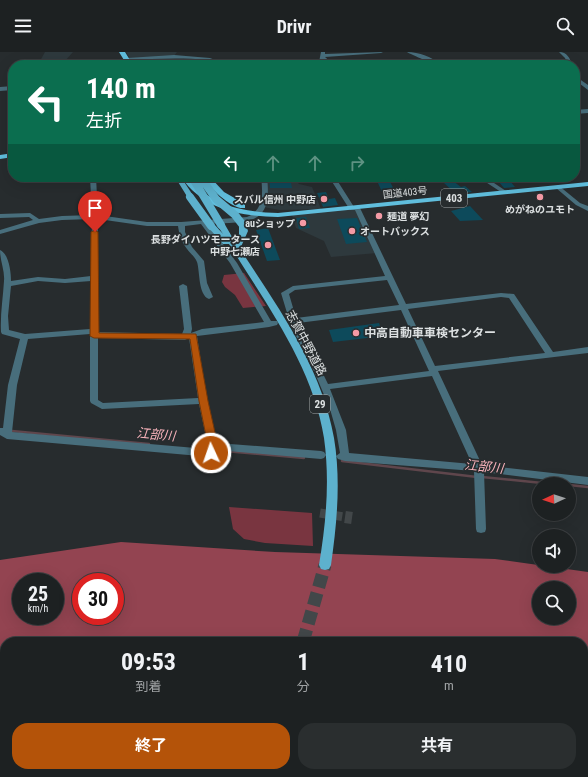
<!DOCTYPE html>
<html lang="ja">
<head>
<meta charset="utf-8">
<style>
  :root { --surface:#1d2122; --page:#2a2e2f; --text:#f1f3f6; --muted:#a0a3a5; --line:#3b3e40; --accent:#b45309 }
  body { margin:0; font-family:"Roboto Condensed","Noto Sans JP",sans-serif; background:var(--page); color:var(--text); height:100vh; display:flex; flex-direction:column; font-size:15px; white-space:nowrap }
  * { box-sizing:border-box; margin:0 }
  p { font-size:13px; color:var(--muted) }
  .icon { flex:none; width:22px; height:22px; fill:none; stroke:currentColor; stroke-width:2; stroke-linecap:round; stroke-linejoin:round }
  .map { position:relative; flex:1; overflow:hidden }
  .sheet { position:absolute; left:0px; top:585px; width:588px; height:140px; display:flex; flex-direction:column; background:var(--surface); border-radius:16px 16px 0 0; box-shadow:0 4px 16px #0002,0 0 0 1px var(--line) }
  .sheet>* { flex:none }
  .hud { position:absolute; left:8px; top:8px; width:572px; height:122px; border-radius:16px; box-shadow:0 4px 16px #0002,0 0 0 1px var(--line); background:#0b6e4f; color:#fff; overflow:hidden }
  .needle { width:26px; rotate:267deg }
  .tools { position:absolute; left:532px; top:425px; display:grid; gap:8px }
  .tools a { display:grid; place-items:center; width:44px; height:44px; border-radius:50%; background:var(--surface); box-shadow:0 4px 16px #0002,0 0 0 1px var(--line); font-size:20px }
  .speed { position:absolute; left:12px; top:521px; display:flex; gap:8px; font-size:20px; font-weight:700; text-align:center }
  .speed>* { display:grid; place-content:center; width:52px; height:52px; border-radius:50%; background:var(--surface); box-shadow:0 4px 16px #0002,0 0 0 1px var(--line); line-height:1 }
  .speed small { font-size:10px; font-weight:400 }
  .speed .limit { border:6px solid #d22; background:#fff; color:#111 }
  .pin { position:absolute; display:grid; place-items:center; width:34px; height:34px; color:#fff; margin:-41px -17px; border-radius:50% 50% 50% 0; rotate:-45deg; box-shadow:0 0 4px #0007 }
  .pin .icon { rotate:45deg }
  .me { position:absolute; width:44px; margin:-22px; rotate:357deg; stroke-linejoin:round; filter:drop-shadow(0 0 3px #0008) }
  .turn { display:flex; align-items:center; gap:14px; height:84px; padding:0 12px; font-size:18px }
  .turn .icon { width:52px; height:52px; stroke-width:2.5 }
  .turn b { display:block; font-size:28px; line-height:34px }
  .lanes { display:flex; align-items:center; height:38px; padding:0 12px; background:#0003; justify-content:center; gap:20px; direction:ltr }
  .lanes .off { opacity:.35 }
  .eta { display:flex; justify-content:space-evenly; align-items:center; height:68px; text-align:center }
  .eta b { font-size:24px; font-weight:700; line-height:28px }
  .action { display:flex; gap:8px; margin-top:auto; padding:8px 12px }
  .action a { flex:1; height:46px; border-radius:16px; background:var(--accent); color:#fff; font-size:16px; font-weight:700; line-height:46px; text-align:center }
  .action a+a { background:var(--page); color:var(--text) }
  header { display:flex; justify-content:space-between; align-items:center; height:52px; padding:0 12px; background:var(--surface); font-size:18px; font-weight:700 }
  .map>svg:first-child { display:block }
  .built { fill:#2e393d }
  .green { fill:#793540 }
  .forest { fill:#934451; fill-rule:evenodd }
  .lines { fill:none; stroke-linecap:round; stroke-linejoin:round }
  .stream { stroke:#5f464c; stroke-width:2.5 }
  .building { fill:#0d4a5b }
  .minor-tunnel-far1 { stroke:#424749; stroke-width:9; stroke-dasharray:9 4.5; stroke-linecap:butt }
  .minor-tunnel { stroke:#424749; stroke-width:12; stroke-dasharray:12 6; stroke-linecap:butt }
  .primary-tunnel { stroke:#424749; stroke-width:13; stroke-dasharray:13 6; stroke-linecap:butt }
  .minor { fill:#486e7c; fill-rule:evenodd }
  .primary { fill:#5db1cd; fill-rule:evenodd }
  .trunk { fill:#60bedd; fill-rule:evenodd }
  .primary-bridge { stroke:#5db1cd; stroke-width:8 }
  .route { fill:#b45309; stroke:#753606 }
  .poi-dot { fill:#f49aa5; stroke:#272c2e; stroke-width:1.5 }
  .labels { text-anchor:middle; stroke-width:3.5; stroke-linejoin:round; paint-order:stroke }
  .far-street-label { font-size:10px; fill:#dce0e1; stroke:#272c2e }
  .far-poi-label { font-size:10px; font-weight:bold; fill:#dce0e1; stroke:#272c2e; text-anchor:end }
  .shield { fill:#272c2e; stroke:#a6aaab; stroke-width:1 }
  .shield-label { font-size:11px; font-weight:bold; fill:#dce0e1 }
  .poi-label { font-size:12px; font-weight:bold; fill:#dce0e1; stroke:#272c2e; text-anchor:start }
  .street-label { font-size:12px; fill:#dce0e1; stroke:#272c2e }
  .water-label { font-size:13px; font-style:italic; fill:#f9b3bb; stroke:#272c2e }
</style>
</head>
<body>
<header><svg class="icon" aria-label="menu" viewBox="0 0 24 24"><path d="M4 6h16M4 12h16M4 18h16"/></svg>Drivr<svg class="icon" aria-label="search" viewBox="0 0 24 24"><circle cx="10" cy="10" r="6"/><path d="M15 15l6 6"/></svg></header>
<div class="map">
<svg width="588" height="725" viewBox="0 0 588 725">
  <rect width="100%" height="100%" fill="#272c2e"/>
  <path class="built" d="M45,0H73L65,9H40Z
    M126,0H177L174,4L130,7Z
    M264,125H293L299,132L312,135L321,157L280,158L263,155Z
    M357,156L377,201L331,205L324,189L296,176L292,163Z"/>
  <path class="green" d="M244,221L266,254L243,256L235,243L225,235L222,230L224,223Z
    M229,455L312,461L313,494L265,491L244,487L233,477Z"/>
  <path class="forest" d="M121,490L275,500L495,507L588,520V725H0V508ZM21,530H55V564H21ZM81,530H115V564H81ZM539,536H569V566H539ZM5,590H583V720H5Z"/>
  <g class="lines">
    <path class="stream" d="M12,379L149,392
      M213,398L304,406
      M342,409L477,425
      M482,425L552,432
      M569,433L588,435"/>
  </g>
  <path class="building" d="M269,125H290L292,136H270Z
    M388,126L399,147L386,148L376,127Z
    M453,129L461,135L465,134L472,140L456,142L444,131Z
    M510,129L515,135L504,136L499,130Z
    M326,140L329,147L335,146L338,153L323,155L317,141Z
    M470,154L483,168L460,169L451,159Z
    M306,165L310,176L299,177L296,166Z
    M357,166L367,190L346,192L337,167Z
    M268,176L280,208L267,209L256,178Z
    M379,271L384,284L333,290L329,278Z"/>
  <g class="lines">
    <path class="minor-tunnel-far1" d="M320,461L351,466"/>
    <path class="minor-tunnel" d="M345,465L352,466"/>
    <path class="primary-tunnel" d="M303,590L325,513
      M261,725L263,720"/>
    <path class="minor" d="M321,0H325V2L383,0L381,1L325,5L334,13H329L324,9L321,12L304,13L319,10Z
      M407,0C419,0 432,5 441,13C435,13 412,3 407,0Z
      M559,0C567,0 570,6 572,13H568L565,6Z
      M174,3L210,6L228,13C221,13 215,9 207,8C180,5 154,7 127,8L125,7L127,6Z
      M277,12H293L295,13H275Z
      M575,24L588,33V38L575,28Z
      M13,34V38L0,39V35Z
      M9,54H13V58L7,57V55Z
      M588,57V61L575,62V58Z
      M90,125H96L98,163L147,170H181L247,165C264,158 263,141 261,125H267C273,176 247,169 208,172L237,211L271,269H277L278,271L277,273L269,275L197,284L207,349L217,391L321,399L324,400L326,403L324,406L321,407L217,398L214,404L211,405L7,387L0,383V376H3L8,333L20,287L2,282L1,280C0,263 3,246 4,229C5,219 0,209 0,198C9,202 11,220 11,229L38,225L65,227L91,224L92,167L62,168L39,171L0,182V178L33,168L29,165L0,166V162L30,161L39,167L62,164L92,163ZM98,167L147,174H178C179,182 182,191 187,197C190,201 195,205 197,210C200,219 198,243 209,247L213,245L207,231L204,209L192,195L185,180V174L201,172L230,211L264,270L202,277L191,281L192,277L187,234L183,232L179,234L184,277L182,282L98,280ZM38,229L65,231L91,229L90,277L25,282L9,278L8,264L11,234ZM90,282V349L91,351L102,357L199,352L208,394L207,397L12,380L17,333L28,287ZM98,286L185,288L189,286L198,346L103,351L98,348Z
      M329,125H335L354,155L357,154L360,156L406,252L501,241L514,242L553,300L588,295V301L438,319L482,413L588,425V433L484,420L486,477L485,480L481,481L477,480L476,477L474,419L345,409L338,407L336,404L340,401L336,378L330,357L314,319L291,274L281,241L293,234L385,224L355,158H350ZM387,228L399,253L296,266L289,242L295,238ZM501,245L509,246L545,301L435,314L408,257ZM401,258L429,319L328,332L298,271ZM432,324L472,412L349,401L346,378L330,337Z
      M478,125H485L509,141L504,142Z
      M558,133L580,151L588,154V159L576,153L556,136L555,135Z"/>
    <path class="primary" d="M118,7H122L127,13H121Z
      M175,125H181L194,145L192,146H188Z
      M239,170H245L248,179L240,197C278,255 322,316 334,386C341,428 337,471 331,513L329,517L325,518L321,517L319,513C326,471 330,429 324,386C313,314 266,252 229,192H223L207,174L211,172H214L223,182L217,173L221,171H224L235,190L239,182Z"/>
    <path class="trunk" d="M119,0H125L133,13H127Z
      M13,101V105L0,107V103Z
      M181,125H189C210,154 244,160 278,161L588,130V134L278,165C240,164 204,158 181,125Z
      M202,125H210L224,140L245,152V156C231,158 210,135 202,125Z"/>
    <path class="primary-bridge" d="M192,125L221,173
      M204,130L216,147L235,163L242,172
      M190,145L211,174"/>
  </g>
  <path class="route" d="M95,178L98,180L99,281L196,282L208,349L218,394L215,403H208L206,401L208,394L199,349L190,287L94,286L90,284L91,180Z"/>
  <g class="poi-dot">
    <circle cx="540" cy="145" r="4"/>
    <circle cx="324" cy="147" r="4"/>
    <circle cx="379" cy="164" r="4"/>
    <circle cx="303" cy="171" r="4"/>
    <circle cx="352" cy="179" r="4"/>
    <circle cx="268" cy="193" r="4"/>
    <circle cx="356" cy="281" r="4"/>
  </g>
  <g class="labels">
    <g class="far-street-label">
      <text transform="translate(405 140) rotate(-6)" y="4">国道403号</text>
    </g>
    <g class="far-poi-label">
      <text x="316" y="151">スバル信州 中野店</text>
      <text x="540" y="161" text-anchor="middle">めがねのユモト</text>
      <text x="387" y="168" text-anchor="start">麺道 夢幻</text>
      <text x="295" y="175">auショップ</text>
      <text x="360" y="183" text-anchor="start">オートバックス</text>
      <text x="260" y="191">長野ダイハツモータース<tspan x="260" dy="12">中野七瀬店</tspan></text>
    </g>
    <g class="shield">
      <rect x="441" y="137" width="26" height="18" rx="3"/>
      <rect x="310" y="343" width="20" height="18" rx="3"/>
    </g>
    <g class="shield-label">
      <text x="454" y="150">403</text>
      <text x="320" y="356">29</text>
    </g>
    <g class="poi-label">
      <text x="364" y="285">中高自動車車検センター</text>
    </g>
    <g class="street-label">
      <text transform="translate(306 291) rotate(62)" y="4">志賀中野道路</text>
    </g>
    <g class="water-label">
      <text transform="translate(156 382) rotate(5)" y="5">江部川</text>
      <text transform="translate(484 414) rotate(6)" y="5">江部川</text>
    </g>
  </g>
</svg>
<div class="tools">
<a><svg class="needle" viewBox="-14 -14 28 28"><path d="M0-13l5 13h-10z" fill="#e53935"/><path d="M0 13l5-13h-10z" fill="#a0a3a5"/></svg></a>
<a><svg class="icon" aria-label="sound" viewBox="0 0 24 24"><path d="M4 9h4l5-4v14l-5-4H4zM17 9q2 3 0 6"/></svg></a>
<a><svg class="icon" aria-label="search" viewBox="0 0 24 24"><circle cx="10" cy="10" r="6"/><path d="M15 15l6 6"/></svg></a>
</div>
<div class="speed"><div>25<small>km/h</small></div><div class="limit">30</div></div>
<div class="pin" style="left:95px;top:180px;background:#d93025"><svg class="icon" aria-label="arrive" viewBox="0 0 24 24"><path d="M6 21V4h12l-3 4 3 4H6"/></svg></div>
<svg class="me" style="left:211px;top:401px" viewBox="-20 -20 40 40"><circle r="17" fill="#b45309" stroke="#fff" stroke-width="3"/><path d="M0-11L8 9 0 5-8 9z" fill="#fff"/></svg>
<div class="hud">
<div class="turn"><svg class="icon" aria-label="left" viewBox="0 0 24 24"><path d="M17 20v-9H6M10 6l-5 5 5 5"/></svg><div><b>140 m</b>左折</div></div>
<div class="lanes"><svg class="icon" aria-label="left" viewBox="0 0 24 24"><path d="M17 20v-9H6M10 6l-5 5 5 5"/></svg><svg class="icon off" aria-label="ahead" viewBox="0 0 24 24"><path d="M12 20V5M6 11l6-6 6 6"/></svg><svg class="icon off" aria-label="ahead" viewBox="0 0 24 24"><path d="M12 20V5M6 11l6-6 6 6"/></svg><svg class="icon off" aria-label="right" viewBox="0 0 24 24"><path d="M7 20v-9h11M14 6l5 5-5 5"/></svg></div>
</div>
<section class="sheet">
<div class="eta">
<div><b>09:53</b><p>到着</p></div>
<div><b>1</b><p>分</p></div>
<div><b>410</b><p>m</p></div>
</div>
<div class="action"><a>終了</a><a>共有</a></div>
</section>
</div>
</body>
</html>
